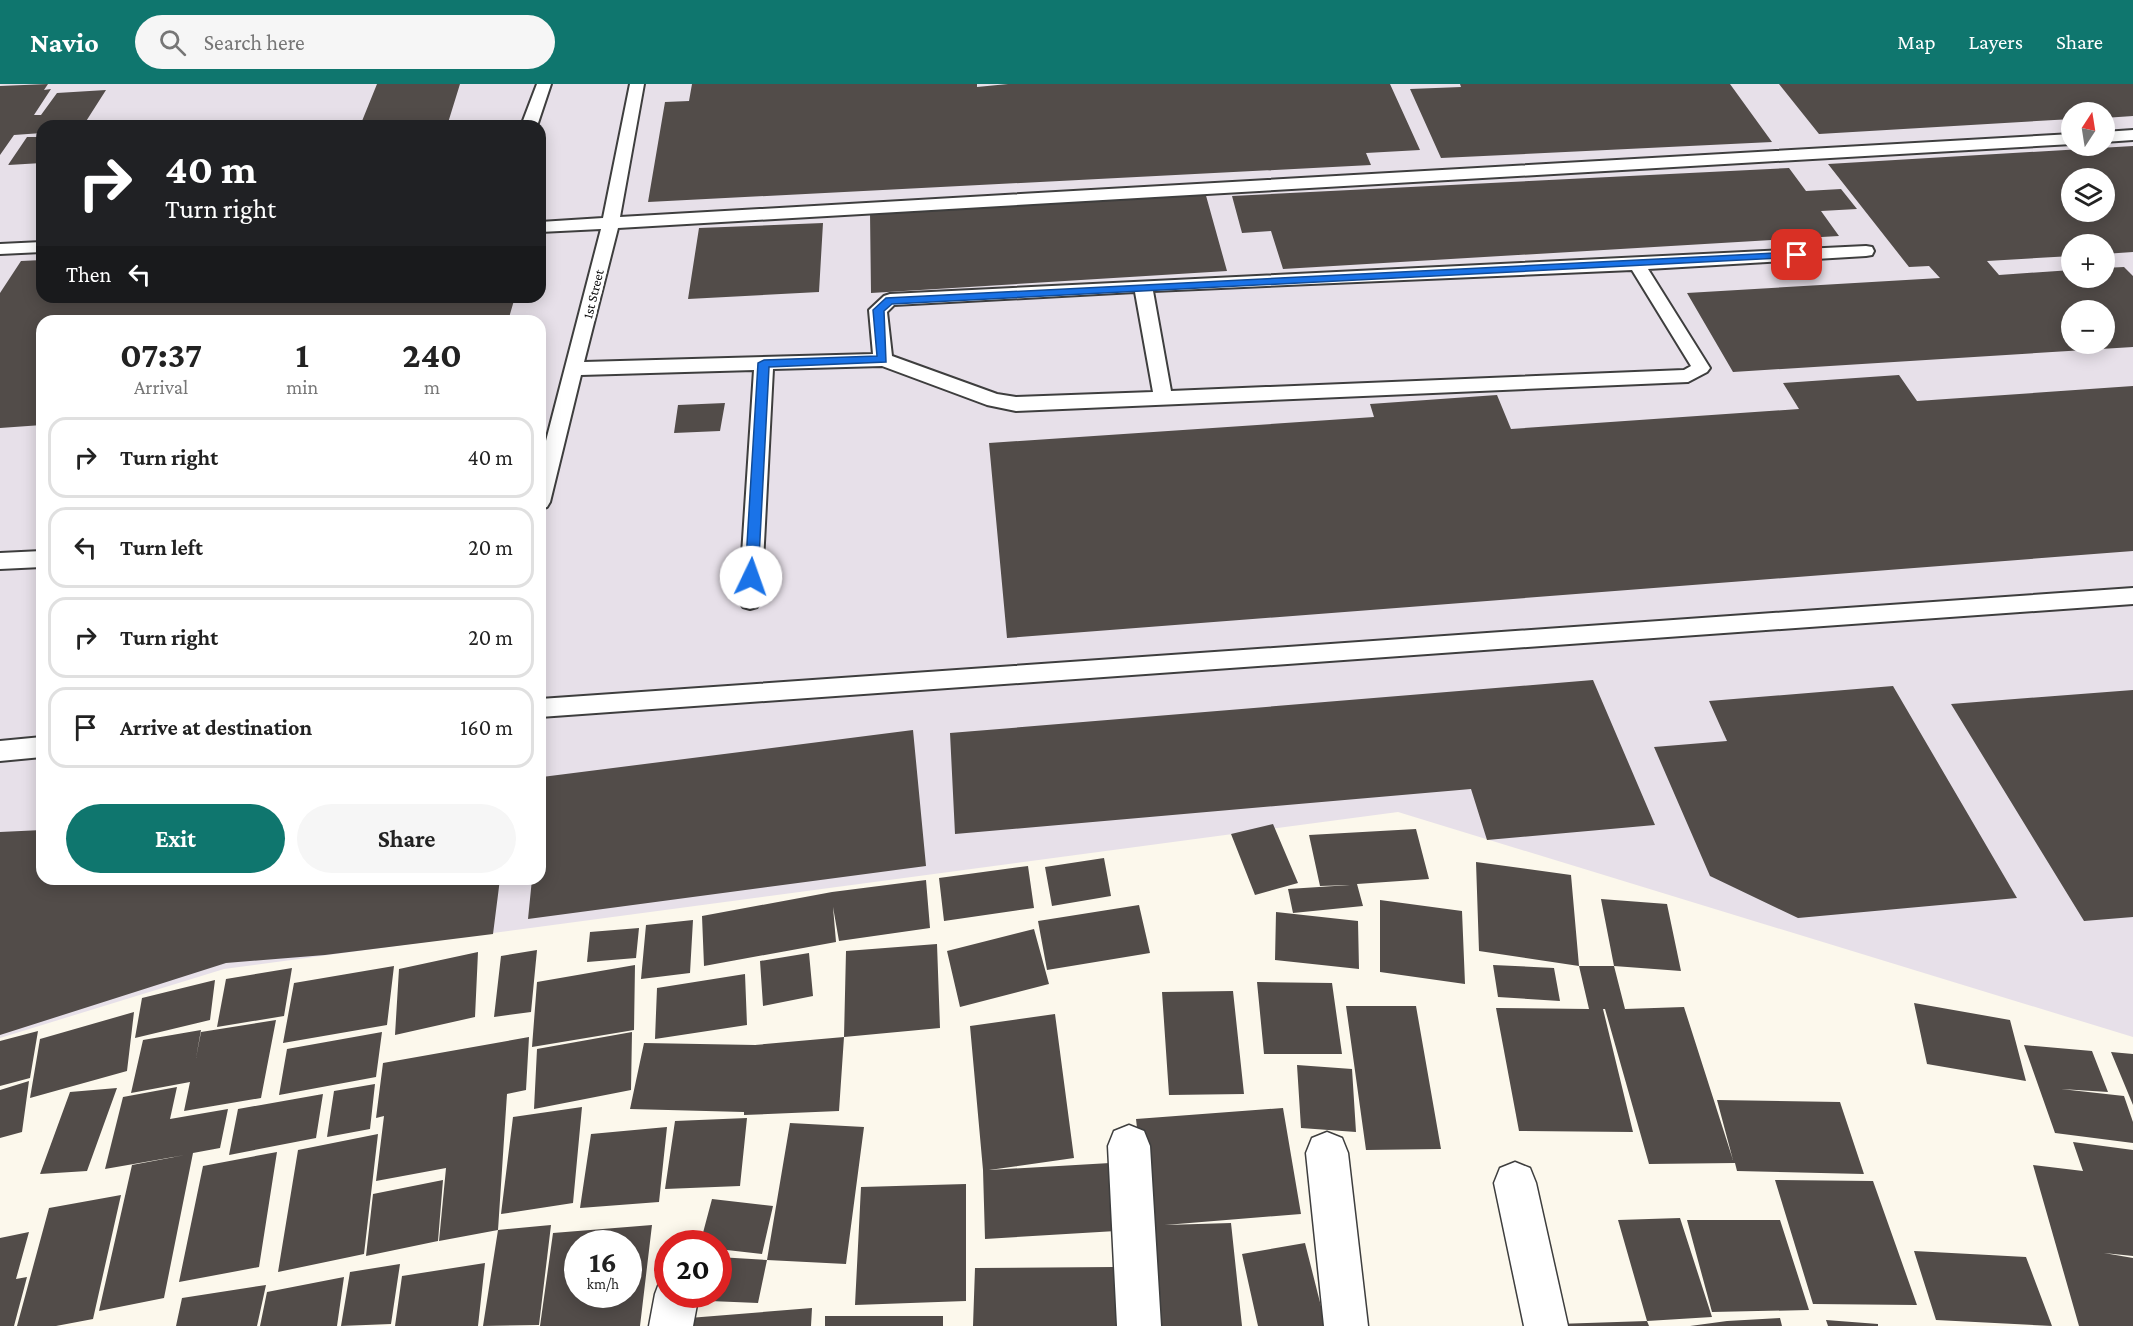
<!DOCTYPE html>
<html lang="en">
<head>
<meta charset="utf-8">
<style>
  :root { --surface:#fff; --page:#f6f6f6; --text:#222; --muted:#767676; --line:#e0e0e0; --accent:#0f766e }
  body { margin:0; font-family:"Crimson Pro",serif; background:var(--page); color:var(--text); height:100vh; display:flex; flex-direction:column; font-size:22px; white-space:nowrap }
  * { box-sizing:border-box; margin:0 }
  p { font-size:20px; color:var(--muted) }
  .icon { flex:none; width:33px; height:33px; fill:none; stroke:currentColor; stroke-width:2; stroke-linecap:round; stroke-linejoin:round }
  .map { position:relative; flex:1; overflow:hidden }
  .side { position:absolute; left:36px; top:231px; width:510px; height:570px; display:flex; flex-direction:column; background:var(--surface); border-radius:18px; box-shadow:0 3px 15px #0003 }
  .side>* { flex:none }
  .top-card { position:absolute; left:36px; top:36px; width:510px; height:183px; border-radius:18px; box-shadow:0 3px 15px #0003; background:#202124; color:#fff; overflow:hidden }
  .needle { width:39px; rotate:12deg }
  .buttons { position:absolute; left:2061px; top:18px; display:grid; gap:12px }
  .buttons a { display:grid; place-items:center; width:54px; height:54px; border-radius:50%; background:var(--surface); box-shadow:0 3px 15px #0003; font-size:30px }
  .speed { position:absolute; left:564px; top:1146px; display:flex; gap:12px; font-size:30px; font-weight:700; text-align:center }
  .speed>* { display:grid; place-content:center; width:78px; height:78px; border-radius:50%; background:var(--surface); box-shadow:0 3px 15px #0003; line-height:1 }
  .speed small { font-size:15px; font-weight:400 }
  .speed .limit { border:9px solid #d22; background:#fff; color:#111 }
  .pin { position:absolute; display:grid; place-items:center; width:51px; height:51px; color:#fff; margin:-26px; border-radius:12px; box-shadow:0 3px 9px #0006 }
  .me { position:absolute; width:66px; margin:-33px; rotate:3deg; stroke-linejoin:round; filter:drop-shadow(0 0 4px #0008) }
  .turn { display:flex; align-items:center; gap:21px; height:126px; padding:0 30px; font-size:27px }
  .turn .icon { width:78px; height:78px; stroke-width:2.5 }
  .turn b { display:block; font-size:42px; line-height:51px }
  .then { display:flex; align-items:center; height:57px; padding:0 30px; background:#0003; gap:12px; font-size:22px }
  .eta { display:flex; justify-content:space-evenly; align-items:center; height:102px; text-align:center }
  .eta b { font-size:36px; font-weight:700; line-height:42px }
  .action { display:flex; gap:12px; margin-top:auto; padding:12px 30px }
  .action a { flex:1; height:69px; border-radius:36px; background:var(--accent); color:#fff; font-size:24px; font-weight:700; line-height:69px; text-align:center }
  .action a+a { background:var(--page); color:var(--text) }
  ul { padding:0; list-style:none }
  li { display:flex; align-items:center; gap:18px; height:81px; margin:0 12px 9px; padding:0 18px; border:3px solid var(--line); border-radius:18px }
  li div { flex:1 }
  li b { display:block; font-size:22px }
  li em { font-style:normal }
  header { display:flex; align-items:center; gap:36px; box-sizing:border-box; height:84px; padding:0 30px; background:var(--accent); color:#fff }
  header strong { font-size:28px }
  nav { display:flex; gap:33px; margin-inline-start:auto; font-size:21px }
  .search { width:420px; height:54px; background:var(--page); display:flex; align-items:center; gap:15px; box-sizing:border-box; padding:0 21px; border-radius:33px; color:var(--muted); font-size:22px }
  .map>svg:first-child { display:block }
  .industrial { fill:#e7e0e9; fill-rule:evenodd }
  .building { fill:#524c49; fill-rule:evenodd }
  .lines { fill:none; stroke-linecap:round; stroke-linejoin:round }
  .service-casing { stroke:#3e3e3e; stroke-width:4 }
  .minor-casing { stroke:#3e3e3e; stroke-width:3 }
  .service { fill:#fff; fill-rule:evenodd }
  .minor { fill:#fff; fill-rule:evenodd }
  .route { fill:#1a73e8; stroke:#114b97; stroke-width:1.5 }
  .labels { text-anchor:middle; stroke-width:6; stroke-linejoin:round; paint-order:stroke }
  .far-street-label { font-size:14px; fill:#0b0b0b; stroke:#fff }
</style>
</head>
<body>
<header>
<strong>Navio</strong>
<div class="search"><svg class="icon" aria-label="search" viewBox="0 0 24 24"><circle cx="10" cy="10" r="6"/><path d="M15 15l6 6"/></svg>Search here</div>
<nav><a>Map</a><a>Layers</a><a>Share</a></nav>
</header>
<div class="map">
<svg width="2133" height="1242" viewBox="0 0 2133 1242">
  <rect width="100%" height="100%" fill="#fcf8ec"/>
  <path class="industrial" d="M0,0H2133V953L1398,728L224,885L0,954ZM2072,28H2104V62H2072ZM42,42H540V213H42ZM2072,94H2104V128H2072ZM2072,160H2104V194H2072ZM2072,226H2104V260H2072ZM42,237H540V795H42Z"/>
  <path class="building" d="M48,0L44,6L51,5L34,31H41L57,9L106,6L83,42H42V49L14,51L0,71V2Z
    M377,0H460L447,42H360Z
    M692,0H977V3L1008,0H1390L1420,66L1366,69L1371,81L648,118L665,18L689,17Z
    M1460,0H1730L1772,58L1441,74L1410,5L1461,3Z
    M1779,0H2133V32L2104,34V28H2072V35L1819,50Z
    M27,53H42V79L8,81Z
    M2133,62V168L2104,170V160H2072V172L1987,177L1999,191L2072,186V194H2104V184L2124,183L2133,192V263L1733,288L1687,209L1940,194L1929,182L1909,183L1828,80ZM2072,94H2104V128H2072ZM2072,226H2104V260H2072Z
    M1789,84L1806,107L1841,105L1857,125L1821,127L1839,152L1283,185L1271,147L1242,149L1232,112Z
    M1205,108L1227,187L871,209L870,128Z
    M823,139L819,208L688,215L699,144Z
    M42,176V213H515L508,237H42V341L0,344V209L21,177Z
    M1899,291L1917,317L2133,302V467L1007,554L989,359L1374,333L1370,320L1497,311L1511,345L1799,325L1783,299Z
    M725,319L720,347L674,349L678,321Z
    M1593,596L1655,741L1487,756L1471,705L955,750L950,649Z
    M1893,602L2017,814L1798,834L1710,792L1654,663L1727,657L1709,617Z
    M2133,606V833L2084,837L1951,620Z
    M913,646L926,782L528,835L532,795H540L542,693Z
    M1273,740L1298,799L1255,811L1231,750Z
    M1416,745L1429,795L1357,800L1363,822L1293,829L1288,805L1350,801L1320,802L1309,751Z
    M42,746V795H500L493,850L325,871L226,879L0,951V748Z
    M1104,774L1111,812L1052,822L1045,783Z
    M1476,778L1571,791L1579,882L1479,867Z
    M1028,782L1034,824L944,837L939,794Z
    M926,796L930,844L839,857L833,823L836,858L704,882L702,832L832,808Z
    M1601,815L1667,820L1681,887L1614,882Z
    M1380,816L1462,827L1465,900L1380,888Z
    M1139,821L1150,869L1047,886L1038,837Z
    M1276,828L1358,837L1359,885L1275,876Z
    M693,836L690,889L641,895L646,841Z
    M639,844L636,874L587,878L590,848Z
    M1034,845L1049,900L960,923L947,867Z
    M937,860L940,944L844,953L846,867Z
    M537,866L531,928L494,933L501,872Z
    M478,868L475,933L395,951L399,885Z
    M809,869L813,912L763,922L760,877Z
    M635,881L634,946L532,963L537,898Z
    M1493,881L1554,884L1560,917L1498,913Z
    M394,882L387,941L283,959L294,899Z
    M1579,882H1614L1625,925L1684,923L1733,1076L1717,1016L1840,1018L1864,1090L1737,1087L1735,1079L1649,1080L1605,925H1603L1633,1048L1519,1047L1496,924L1589,925Z
    M292,884L284,932L217,943L226,895Z
    M745,890L747,941L655,955L657,904Z
    M215,896L210,936L135,954L142,914Z
    M1257,898L1332,899L1342,970H1264Z
    M1233,907L1244,1010L1169,1011L1162,908Z
    M1914,919L2010,936L2026,997L1927,980Z
    M1346,922H1416L1441,1065L1366,1066Z
    M134,928L127,987L30,1014L40,955Z
    M1055,930L1074,1074L989,1086L1110,1079L1116,1147L985,1155L983,1086L970,942Z
    M276,936L261,1014L184,1027L190,998L131,1009L143,956L201,946L196,974L201,948Z
    M38,947L30,994L0,1002V957Z
    M382,948L376,993L279,1011L287,965Z
    M632,948L631,1006L534,1025L537,965Z
    M529,953L526,1006L507,1010L498,1146L439,1157L446,1084L376,1097L384,1032L376,1034L383,979Z
    M844,953L839,1027L744,1031V1028L630,1025L644,959L755,961Z
    M2024,961L2092,967L2108,1008L2061,1005L2124,1012L2133,1038V1059L2055,1049Z
    M2111,968L2133,970V1021Z
    M1297,981L1352,985L1356,1048L1301,1044Z
    M29,997L22,1048L0,1054V1006Z
    M375,1000L370,1045L327,1053L334,1007Z
    M177,1003L170,1035L228,1025L220,1064L193,1069L164,1214L99,1227L132,1081L185,1071L105,1085L123,1013Z
    M117,1004L87,1087L40,1090L70,1008Z
    M323,1010L316,1054L229,1071L238,1025Z
    M582,1023L573,1119L501,1130L513,1033Z
    M1283,1024L1301,1130L1165,1141L1231,1139L1242,1242H1155L1148,1142L1136,1035Z
    M747,1034L740,1102L665,1105L675,1037Z
    M790,1039L864,1043L846,1180L767,1176Z
    M667,1043L659,1118L580,1124L591,1050Z
    M378,1050L364,1170L278,1188L298,1066Z
    M2073,1058L2133,1066V1172L2104,1169L2133,1174V1242H2079L2033,1081L2083,1087Z
    M277,1068L259,1183L179,1198L203,1082Z
    M443,1096L438,1157L366,1172L373,1110Z
    M1775,1096L1873,1097L1917,1221L1813,1220Z
    M966,1100V1217L855,1221L861,1103Z
    M121,1111L93,1235L56,1242H17L49,1124Z
    M712,1115L773,1122L762,1170L718,1165V1160H700Z
    M1680,1134L1712,1233L1647,1237L1618,1136Z
    M1687,1136H1780L1809,1226L1712,1228Z
    M551,1141L539,1241L483,1242L498,1146Z
    M652,1141L640,1242H540L553,1149ZM578,1160H628V1210H578Z
    M29,1148L16,1195L27,1193L14,1242H0V1154Z
    M1305,1159L1326,1242H1258L1242,1170Z
    M1914,1167L2026,1173L2052,1242L1936,1236Z
    M718,1173L767,1176L758,1219L686,1216L687,1210H718Z
    M485,1179L478,1242H395L402,1192Z
    M400,1180L391,1240L341,1242L350,1188Z
    M1115,1183L1116,1242H973L975,1184Z
    M344,1193L337,1242H260L267,1208Z
    M266,1201L257,1242H176L182,1214Z
    M812,1224L811,1242H688L689,1234Z
    M825,1232H943V1242H825Z
    M1780,1234L1782,1242H1690L1727,1237Z
    M1826,1236L1878,1240V1242H1828Z
    M1647,1237L1649,1242H1557V1240Z"/>
  <g class="lines">
    <g class="service-casing">
      <path id="service" d="M537,0H551L537,42H521Z
        M630,0H644L620,133L2072,50V60L618,144L584,278L873,270L869,226L884,212L890,210L1866,162L1872,163L1874,167L1872,171L1866,172L1648,185L1710,284L1707,288L1688,298L1016,327L987,321L882,282L773,285L761,517L757,523L750,525L743,523L739,517L754,286L581,291L550,418L547,423L540,425V380L601,145L540,148V138L603,134ZM1632,186L1691,282L1684,286L1171,307L1153,207ZM1135,208L1153,308L1016,313L997,310L892,272L887,228L894,221Z
        M2133,46V56L2104,58V48Z
        M42,158V168L0,170V160Z
        M42,467V483L0,485V469Z
        M2133,504V520L540,633V615Z
        M42,653V673L0,677V657Z"/>
    </g>
    <g class="minor-casing">
      <path id="minor" d="M1129,1041L1144,1047L1150,1062L1161,1242H1117L1108,1062L1114,1047Z
        M1327,1048L1342,1054L1348,1069L1368,1242H1324L1306,1069L1312,1054Z
        M1515,1078L1530,1084L1536,1099L1568,1242H1524L1494,1099L1500,1084Z
        M668,1192V1210H699L693,1242H649L655,1210L661,1194Z"/>
    </g>
    <use href="#service" class="service"/>
    <use href="#minor" class="minor"/>
  </g>
  <path class="route" d="M1797,168L1801,169V173L892,220L884,227L886,278L769,283L758,493L751,498L745,493L758,279L764,276L877,272L873,226L886,214Z"/>
  <g class="labels">
    <g class="far-street-label">
      <text transform="translate(593 210) rotate(-76)" y="5">1st Street</text>
    </g>
  </g>
</svg>
<div class="buttons">
<a><svg class="needle" viewBox="-14 -14 28 28"><path d="M0-13l5 13h-10z" fill="#e53935"/><path d="M0 13l5-13h-10z" fill="#767676"/></svg></a>
<a><svg class="icon" aria-label="layers" viewBox="0 0 24 24"><path d="M12 4l9 5-9 5-9-5zM3 14l9 5 9-5"/></svg></a>
<a>+</a>
<a>−</a>
</div>
<div class="speed"><div>16<small>km/h</small></div><div class="limit">20</div></div>
<div class="pin" style="left:1797px;top:171px;background:#d93025"><svg class="icon" aria-label="arrive" viewBox="0 0 24 24"><path d="M6 21V4h12l-3 4 3 4H6"/></svg></div>
<svg class="me" style="left:751px;top:493px" viewBox="-20 -20 40 40"><circle r="19" fill="#fff"/><path d="M0-13L10 11 0 6-10 11z" fill="#1a73e8"/></svg>
<div class="top-card">
<div class="turn"><svg class="icon" aria-label="right" viewBox="0 0 24 24"><path d="M7 20v-9h11M14 6l5 5-5 5"/></svg><div><b>40 m</b>Turn right</div></div>
<div class="then">Then<svg class="icon" aria-label="left" viewBox="0 0 24 24"><path d="M17 20v-9H6M10 6l-5 5 5 5"/></svg></div>
</div>
<section class="side">
<div class="eta">
<div><b>07:37</b><p>Arrival</p></div>
<div><b>1</b><p>min</p></div>
<div><b>240</b><p>m</p></div>
</div>
<ul>
<li><svg class="icon" aria-label="right" viewBox="0 0 24 24"><path d="M7 20v-9h11M14 6l5 5-5 5"/></svg><div><b>Turn right</b></div><em>40 m</em></li>
<li><svg class="icon" aria-label="left" viewBox="0 0 24 24"><path d="M17 20v-9H6M10 6l-5 5 5 5"/></svg><div><b>Turn left</b></div><em>20 m</em></li>
<li><svg class="icon" aria-label="right" viewBox="0 0 24 24"><path d="M7 20v-9h11M14 6l5 5-5 5"/></svg><div><b>Turn right</b></div><em>20 m</em></li>
<li><svg class="icon" aria-label="arrive" viewBox="0 0 24 24"><path d="M6 21V4h12l-3 4 3 4H6"/></svg><div><b>Arrive at destination</b></div><em>160 m</em></li>
</ul>
<div class="action"><a>Exit</a><a>Share</a></div>
</section>
</div>
</body>
</html>
